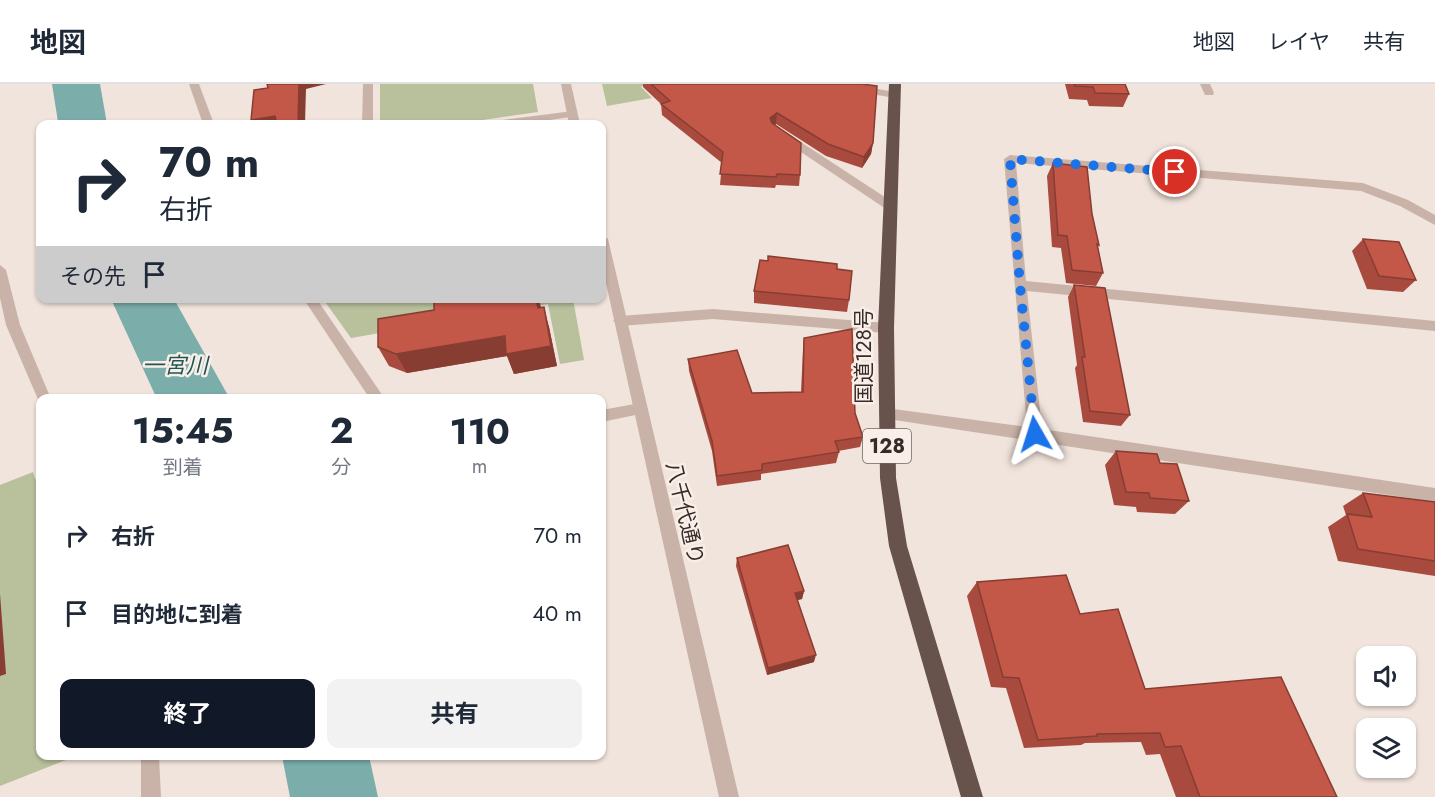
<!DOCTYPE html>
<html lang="ja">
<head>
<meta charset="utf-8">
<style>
  :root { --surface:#fff; --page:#f2f2f3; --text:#1f2937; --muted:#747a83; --line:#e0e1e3; --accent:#111827 }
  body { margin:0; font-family:Jost,"Noto Sans JP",sans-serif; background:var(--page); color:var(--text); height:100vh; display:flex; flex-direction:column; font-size:22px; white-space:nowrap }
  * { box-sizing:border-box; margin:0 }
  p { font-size:20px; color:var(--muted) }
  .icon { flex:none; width:33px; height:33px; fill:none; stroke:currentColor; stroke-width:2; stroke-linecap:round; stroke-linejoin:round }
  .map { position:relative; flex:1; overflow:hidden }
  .side { position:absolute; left:36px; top:310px; width:570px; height:366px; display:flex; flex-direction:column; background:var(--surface); border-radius:12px; box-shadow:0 2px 4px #0004 }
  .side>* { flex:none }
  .hud { position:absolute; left:36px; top:36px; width:570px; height:183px; border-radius:12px; box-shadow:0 2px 4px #0004; background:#fff; color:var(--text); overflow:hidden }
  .buttons { position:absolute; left:1356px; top:562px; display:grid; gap:12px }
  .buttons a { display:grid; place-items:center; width:60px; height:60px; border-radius:12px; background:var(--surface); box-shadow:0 2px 4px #0004; font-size:30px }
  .pin { position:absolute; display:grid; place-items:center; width:51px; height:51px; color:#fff; margin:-26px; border:3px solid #fff; border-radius:50%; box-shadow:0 2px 6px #0007 }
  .me { position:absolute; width:66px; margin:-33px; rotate:354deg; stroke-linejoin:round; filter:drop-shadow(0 0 4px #0008) }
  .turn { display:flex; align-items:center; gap:21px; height:126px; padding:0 24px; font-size:27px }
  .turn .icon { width:78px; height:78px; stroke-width:2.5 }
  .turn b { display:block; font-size:42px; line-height:51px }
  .then { display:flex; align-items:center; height:57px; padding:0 24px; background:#0003; gap:12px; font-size:22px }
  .eta { display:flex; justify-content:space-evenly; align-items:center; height:102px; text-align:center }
  .eta b { font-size:36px; font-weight:700; line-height:42px }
  .action { display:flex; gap:12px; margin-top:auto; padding:12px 24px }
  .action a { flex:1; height:69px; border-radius:12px; background:var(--accent); color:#fff; font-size:24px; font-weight:700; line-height:69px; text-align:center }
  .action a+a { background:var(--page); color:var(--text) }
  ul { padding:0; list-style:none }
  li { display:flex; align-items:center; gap:18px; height:78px; padding:0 24px }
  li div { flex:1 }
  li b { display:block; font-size:22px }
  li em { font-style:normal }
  header { display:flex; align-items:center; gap:36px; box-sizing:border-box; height:84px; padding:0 30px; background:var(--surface); border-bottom:2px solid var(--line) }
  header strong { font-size:28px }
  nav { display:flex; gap:33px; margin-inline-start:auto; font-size:21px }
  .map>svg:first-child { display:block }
  .green { fill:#b8c09c }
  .water { fill:#7badaa }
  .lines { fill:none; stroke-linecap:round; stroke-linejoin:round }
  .service { fill:#c9b3a8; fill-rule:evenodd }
  .minor { fill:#c9b3a8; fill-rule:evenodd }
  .tertiary { fill:#c9b3a8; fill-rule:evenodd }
  .trunk { fill:#67524c; fill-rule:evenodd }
  .wall { fill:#a84b3e }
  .shaded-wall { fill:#883d32 }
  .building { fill:#c35748; stroke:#883d32; stroke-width:1.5 }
  .route { stroke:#1a73e8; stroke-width:10; stroke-dasharray:0 18 }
  .labels { text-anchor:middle; stroke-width:5; stroke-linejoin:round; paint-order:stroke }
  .shield { fill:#f9efe8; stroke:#706662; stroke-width:1.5 }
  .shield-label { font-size:20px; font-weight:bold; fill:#362b28 }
  .street-label { font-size:21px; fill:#362b28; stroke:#f9efe8 }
  .water-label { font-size:22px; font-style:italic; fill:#1f5653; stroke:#f9efe8 }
</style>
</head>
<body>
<header>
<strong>地図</strong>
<nav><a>地図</a><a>レイヤ</a><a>共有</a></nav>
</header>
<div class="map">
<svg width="1435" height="713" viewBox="0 0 1435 713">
  <rect width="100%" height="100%" fill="#f1e4dc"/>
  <path class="green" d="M380,0H533L538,28L455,40H380Z
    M602,0H646L641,3L652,14L607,22Z
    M323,215H573L584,276L560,280L548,220L351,254Z
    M33,388L40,409V672H76L0,702V401Z"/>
  <path class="water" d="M52,0H100L107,40H51L58,38Z
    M111,215H174L230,315H157Z
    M282,672H369L378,713H290Z"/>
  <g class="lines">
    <path class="service" d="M824,0H849L895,8L900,11L895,14L829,3Z
      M784,47L894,119V125H886L780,54L778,51Z
      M713,225L886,239L893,244L886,249L713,235L620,242L613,237L620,232Z"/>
    <path class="minor" d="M189,0H199L214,40H203Z
      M363,0H373V40H362Z
      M1200,0H1210L1214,9L1213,11H1205Z
      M573,27L577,28V32L523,40H496L502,36Z
      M1010,71L1363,99L1408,116L1435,131V141L1400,122L1361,107L1016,79L1026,197L1435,237V247L1027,207L1042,345L1435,404V418L881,334L879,330L881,326L886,324L1027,343L1004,75Z
      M0,181L6,186L20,241L51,315H40V320L6,241L0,214Z
      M303,214H316L385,315H370Z
      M640,319L645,321L647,325L645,329L602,338V326Z
      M141,672H159L161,713H141Z"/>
    <path class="tertiary" d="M561,0H571L580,40H569Z
      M602,151L608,155L739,713H719L602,181Z"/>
    <path class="trunk" d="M889,0H901L894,244L896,394L907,462L983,713H961L889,462L880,394L878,244Z"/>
  </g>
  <path class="wall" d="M643,0H862L873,59L871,70L862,84L826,72L776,40L775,41L800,91L799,102L776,101L775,104L720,101L722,79L662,31L661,20L643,3Z
    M1065,0H1125L1129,10L1123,23L1089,22L1087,16L1069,15Z
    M1053,79L1092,130L1099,161L1098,163L1103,189L1096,202L1066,199L1061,164L1052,163L1047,92Z
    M1363,155L1416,196L1403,208L1367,205L1352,167Z
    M837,185L849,216L847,228L754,219V207Z
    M1074,201L1130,331L1121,342L1083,338L1075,284L1077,281L1068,213Z
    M541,223L549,243L557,282L514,290L507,272L407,289L389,282L378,263Z
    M804,254L855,329L863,353L860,363L838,367L839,368L836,379L761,390V396L717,402L712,367L689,287L688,275L752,309L801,308L803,265Z
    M1116,367L1160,379L1189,417L1175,430L1137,428L1136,423L1114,421L1105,381Z
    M1363,409L1435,418V492L1338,477L1328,443L1346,431L1343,422Z
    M737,474L804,507L802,515L797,516L814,578L767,591L736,482Z
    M977,498L1080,530L1145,605L1337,713H1176L1160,670L1146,671L1141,658L1085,659L1081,661L1024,664L1006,604L991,603L967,512Z"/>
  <path class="shaded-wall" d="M299,0H326L306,5L305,40H298Z
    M777,29L776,40L769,46L770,34Z
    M275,32L279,40H254L251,36Z
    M873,59L871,70L862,84L864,73Z
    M536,214H538L541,223L538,224Z
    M544,223L549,243L557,282L514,290L507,272L407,289L396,270Z
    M602,415L605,434H602Z
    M804,507L802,515L793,517L795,509Z
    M0,510L6,590L0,592Z
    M816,571L814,578L767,591L768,584Z"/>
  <path class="building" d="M267,0H299L298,40H277L275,32L251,36L254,6L268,4Z
    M651,0H862L877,2L873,59L864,73L828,60L777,29L770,34L772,39L801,59L800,91L777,90L776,93L720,90L723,68L661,20L670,17Z
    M1074,0H1125L1129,10L1095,9L1093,3L1075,2Z
    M1053,79L1087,83L1092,130L1099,161L1097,160L1103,189L1072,186L1067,152L1058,151Z
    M1363,155L1399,158L1416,196L1379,192Z
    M768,172L837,180V185L852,187L849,216L754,207L760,176L768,177Z
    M1074,201L1105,204L1130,331L1090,327L1082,273H1085Z
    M434,214H536L538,224L544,223L551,262L506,270L505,252L396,270L378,263V235L434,226Z
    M852,245L855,329L863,353L835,357L839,368L762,380V386L717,392L712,357L688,275L737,266L752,309L803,308L804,254Z
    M1116,367L1157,370L1160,379L1177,380L1189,417L1150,414L1149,409L1126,408Z
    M1363,409L1435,418V477L1358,465L1347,430L1372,433Z
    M788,461L804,507L795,509L816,571L768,584L737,474Z
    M1066,491L1080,530L1118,525L1145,605L1281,593L1337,713H1200L1181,662L1165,663L1160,649L1097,650V652L1038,656L1019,594L1003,593L977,498Z"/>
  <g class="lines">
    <path class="route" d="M1035,350L1020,201L1010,75L1175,88"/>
  </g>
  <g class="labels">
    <rect class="shield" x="863" y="345" width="48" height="34" rx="4.5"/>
    <g class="shield-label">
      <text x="887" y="369">128</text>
    </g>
    <g class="street-label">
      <text transform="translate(864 272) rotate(-90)" y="7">国道128号</text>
      <text transform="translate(685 429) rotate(77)" y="7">八千代通り</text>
    </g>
    <g class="water-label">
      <text x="175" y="289">一宮川</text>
    </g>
  </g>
</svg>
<div class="buttons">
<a><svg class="icon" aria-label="sound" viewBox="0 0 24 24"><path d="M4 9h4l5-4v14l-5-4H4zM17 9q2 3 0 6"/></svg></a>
<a><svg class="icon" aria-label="layers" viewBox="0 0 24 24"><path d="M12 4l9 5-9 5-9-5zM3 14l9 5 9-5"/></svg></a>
</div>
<div class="pin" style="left:1175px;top:88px;background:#d93025"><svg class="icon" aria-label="arrive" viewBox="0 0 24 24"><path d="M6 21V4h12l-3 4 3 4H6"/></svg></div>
<svg class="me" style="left:1035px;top:350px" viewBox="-20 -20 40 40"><path d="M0-17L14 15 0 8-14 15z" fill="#1a73e8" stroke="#fff" stroke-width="4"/></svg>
<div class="hud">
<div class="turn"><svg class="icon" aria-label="right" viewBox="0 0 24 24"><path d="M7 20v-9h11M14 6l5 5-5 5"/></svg><div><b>70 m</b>右折</div></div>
<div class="then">その先<svg class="icon" aria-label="arrive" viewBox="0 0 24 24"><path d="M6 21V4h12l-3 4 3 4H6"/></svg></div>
</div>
<section class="side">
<div class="eta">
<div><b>15:45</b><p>到着</p></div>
<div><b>2</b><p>分</p></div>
<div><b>110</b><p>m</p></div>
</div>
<ul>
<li><svg class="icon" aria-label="right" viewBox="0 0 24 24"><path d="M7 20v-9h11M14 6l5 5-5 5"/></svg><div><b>右折</b></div><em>70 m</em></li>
<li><svg class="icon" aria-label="arrive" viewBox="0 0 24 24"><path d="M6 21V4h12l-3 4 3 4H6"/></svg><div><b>目的地に到着</b></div><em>40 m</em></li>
</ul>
<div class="action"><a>終了</a><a>共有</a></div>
</section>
</div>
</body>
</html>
